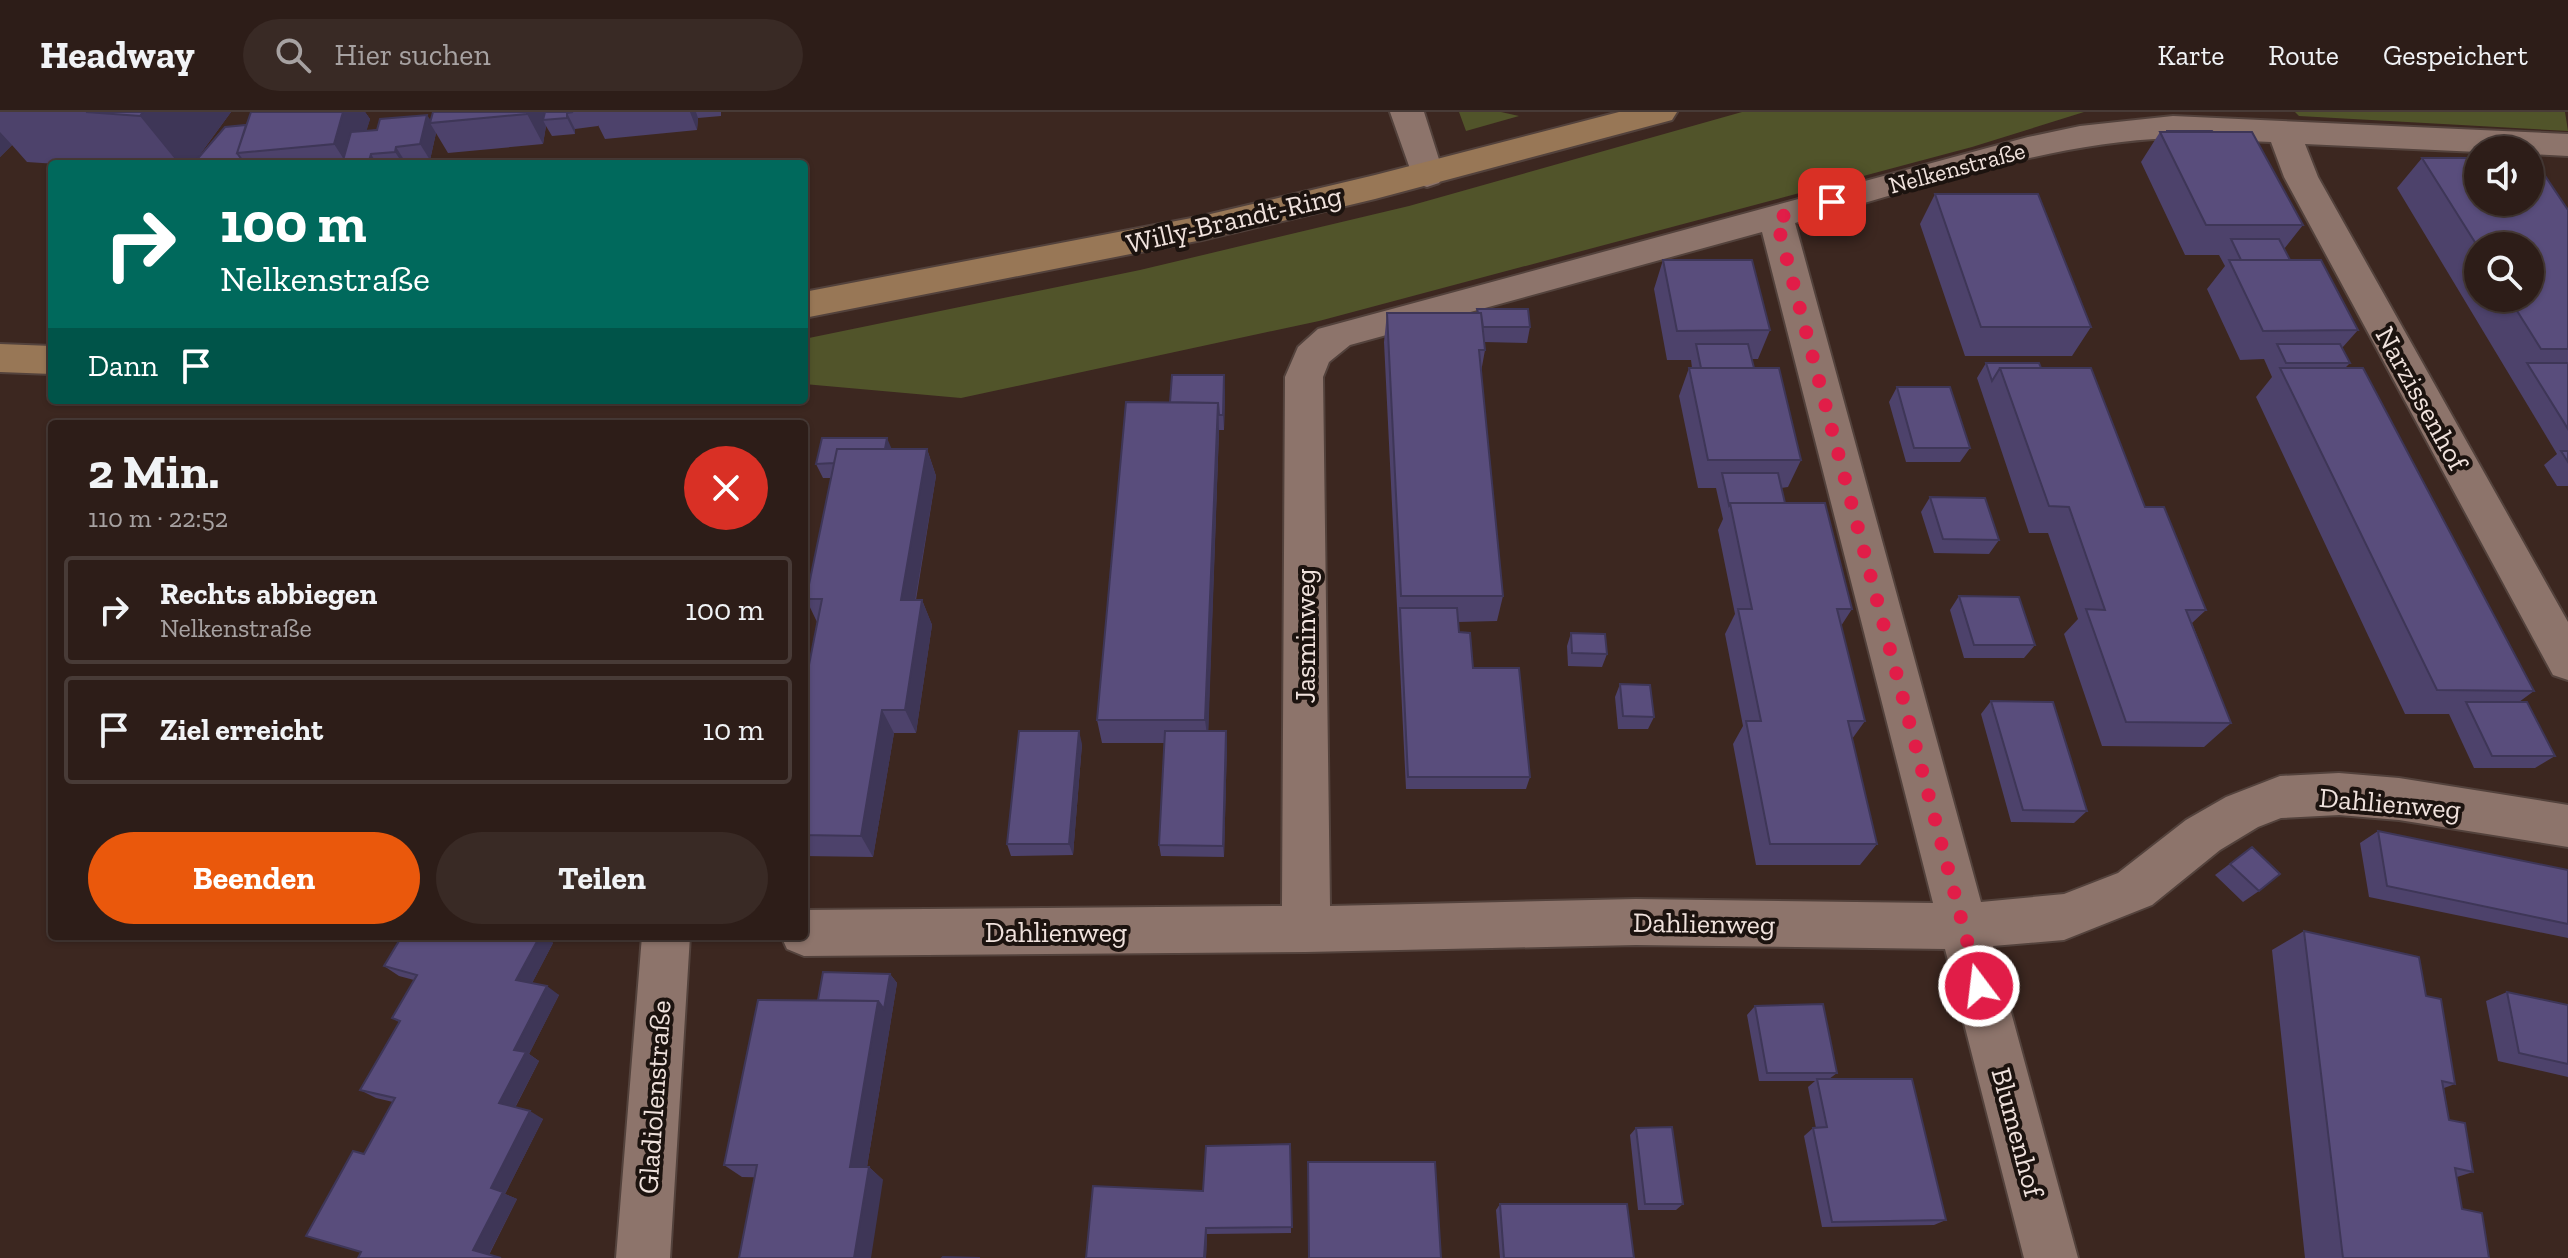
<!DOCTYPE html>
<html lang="de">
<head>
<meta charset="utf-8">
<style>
  :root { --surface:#2d1d18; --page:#392a25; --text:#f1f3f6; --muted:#a7a2a2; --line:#483b37; --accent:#ea580c }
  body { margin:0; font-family:"Zilla Slab",serif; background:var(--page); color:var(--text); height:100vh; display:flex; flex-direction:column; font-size:30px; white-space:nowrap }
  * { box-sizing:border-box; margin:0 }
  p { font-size:26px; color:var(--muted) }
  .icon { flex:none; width:44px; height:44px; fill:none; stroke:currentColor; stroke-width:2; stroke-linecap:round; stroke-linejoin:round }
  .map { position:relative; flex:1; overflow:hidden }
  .side { position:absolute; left:48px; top:308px; width:760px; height:520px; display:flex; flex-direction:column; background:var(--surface); border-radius:8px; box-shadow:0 2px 6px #0004,0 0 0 2px var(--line) }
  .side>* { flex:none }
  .banner { position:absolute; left:48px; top:48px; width:760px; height:244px; border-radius:8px; box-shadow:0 2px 6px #0004,0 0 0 2px var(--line); background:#00695c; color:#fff; overflow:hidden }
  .buttons { position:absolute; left:2464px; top:24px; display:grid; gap:16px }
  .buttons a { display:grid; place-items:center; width:80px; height:80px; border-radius:50%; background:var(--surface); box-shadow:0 2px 6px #0004,0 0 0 2px var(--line); font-size:40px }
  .pin { position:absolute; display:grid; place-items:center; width:68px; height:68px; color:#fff; margin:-34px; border-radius:16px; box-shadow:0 4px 12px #0006 }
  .me { position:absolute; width:88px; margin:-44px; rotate:345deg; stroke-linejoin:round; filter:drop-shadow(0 0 6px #0008) }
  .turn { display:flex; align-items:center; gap:28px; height:168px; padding:0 40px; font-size:36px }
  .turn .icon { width:104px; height:104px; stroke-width:2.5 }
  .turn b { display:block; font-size:56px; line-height:68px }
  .then { display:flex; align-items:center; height:76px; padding:0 40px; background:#0003; gap:16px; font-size:30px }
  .round { display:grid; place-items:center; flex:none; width:84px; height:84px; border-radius:42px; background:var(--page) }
  .head { display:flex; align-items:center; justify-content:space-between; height:136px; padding:0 40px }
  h1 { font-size:48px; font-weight:800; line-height:60px }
  .button { display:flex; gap:16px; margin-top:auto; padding:16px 40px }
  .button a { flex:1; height:92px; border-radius:48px; background:var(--accent); color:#fff; font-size:32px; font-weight:800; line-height:92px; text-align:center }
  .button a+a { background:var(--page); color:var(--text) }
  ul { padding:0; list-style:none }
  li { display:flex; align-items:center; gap:24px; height:108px; margin:0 16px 12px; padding:0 24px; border:4px solid var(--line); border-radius:8px }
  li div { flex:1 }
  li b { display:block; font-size:30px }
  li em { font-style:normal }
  header { display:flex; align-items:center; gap:48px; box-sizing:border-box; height:112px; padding:0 40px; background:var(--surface); border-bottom:2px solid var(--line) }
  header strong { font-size:38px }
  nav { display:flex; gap:44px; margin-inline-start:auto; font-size:28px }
  .search { width:560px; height:72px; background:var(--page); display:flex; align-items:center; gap:20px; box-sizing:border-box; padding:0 28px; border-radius:44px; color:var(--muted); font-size:30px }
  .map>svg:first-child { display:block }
  .green { fill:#51542a }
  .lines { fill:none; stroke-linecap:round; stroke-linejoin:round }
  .street-casing { stroke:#53423c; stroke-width:4 }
  .secondary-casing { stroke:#53423c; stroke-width:4 }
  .street { fill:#8d746b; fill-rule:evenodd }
  .secondary { fill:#987756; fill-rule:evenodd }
  .wall { fill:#4d426b; fill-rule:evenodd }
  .shaded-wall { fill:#3e3657 }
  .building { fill:#594d7c; stroke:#3e3657; stroke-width:2 }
  .route { stroke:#e11d48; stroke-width:14; stroke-dasharray:0 25.2 }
  .labels { text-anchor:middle; stroke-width:8; stroke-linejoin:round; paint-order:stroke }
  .far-street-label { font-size:24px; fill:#f0e2dd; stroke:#1c130f }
  .street-label { font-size:28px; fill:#f0e2dd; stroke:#1c130f }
</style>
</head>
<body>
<header>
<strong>Headway</strong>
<div class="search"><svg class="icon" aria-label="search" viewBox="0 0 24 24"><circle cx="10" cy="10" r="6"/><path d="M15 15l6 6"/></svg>Hier suchen</div>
<nav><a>Karte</a><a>Route</a><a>Gespeichert</a></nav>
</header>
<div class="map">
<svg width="2568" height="1146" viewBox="0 0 2568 1146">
  <rect width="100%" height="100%" fill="#3c2720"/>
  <path class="green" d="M1459,0H1501L1519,4L1466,19Z
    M1742,0H2084L1972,35L1319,209L961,286L804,272V227L1140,158L1409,94Z
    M2295,0H2565L2568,19L2299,4Z"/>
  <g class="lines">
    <g class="street-casing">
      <path id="street" d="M1390,0H1424L1444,63L1439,71L1427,75L1415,71Z
        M2173,4L2568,22V44L2530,42V38L2478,40L2305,32L2318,65L2568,510V568L2553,563L2284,65L2271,30C2238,29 2205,25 2172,26C2044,31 1918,77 1795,111L1981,790L2064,782L2118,761L2186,708L2226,685L2280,664L2339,661L2399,666L2568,693V735L2399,708L2339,703L2281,706L2258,715L2220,738L2152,793L2064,828L1993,834L2078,1146H2024L1945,837L1636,833L1306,840L804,844L787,837L781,824H804V798L1282,794L1285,265L1298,235L1318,217L2028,25L2080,14ZM1762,120L1933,791L1636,787L1330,794L1323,265L1329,250L1350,233Z
        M642,824H690L670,1146H616Z"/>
    </g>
    <g class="secondary-casing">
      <path id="secondary" d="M1619,0H1677L1672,8L1375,87L1202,128L804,206V180L1202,104L1375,63Z
        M0,232L52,234V262L0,260Z"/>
    </g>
    <use href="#street" class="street"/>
    <use href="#secondary" class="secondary"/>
  </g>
  <path class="wall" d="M0,0H231L193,52H57L27,50L12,33L0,45Z
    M251,0H365L370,7L366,19L431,8L433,0H721V4L698,6L697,18L605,27L598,13V14L575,17V22L552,24L546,14L543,32L448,41L436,21L430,48L406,51V52H193L246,13Z
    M2160,20L2303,113L2284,137L2290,148L2358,218L2342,236L2350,251L2345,256L2534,579L2519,590L2555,644L2535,656H2474L2449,602H2405L2256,285L2272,265L2264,247L2240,248L2207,177L2225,154L2219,143H2185L2141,50Z
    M2422,46L2568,98V374H2557L2544,353L2557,342L2397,76ZM2478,134L2530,186H2478Z
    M1935,82L2091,215L2072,244H1965L1920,112Z
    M1663,148L1770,218L1758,247H1752L1754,256L1801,348L1788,375L1781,376L1785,391L1852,497L1841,514L1865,609L1852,627L1877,732L1860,753H1756L1733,632L1743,614L1725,522L1735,502L1718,418L1723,407L1716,376H1698L1679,284L1689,256H1692L1691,248H1667L1654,177Z
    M1477,197L1530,215L1527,231L1484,230L1485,238L1481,260L1503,484L1497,509L1458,510L1459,520L1473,556L1530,665L1526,677H1406L1384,230L1387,201H1477Z
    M1986,251L2041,256L2145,395L2206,498L2192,511L2231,611L2204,635L2102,634L2064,522L2078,507L2048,421H2029L1977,266Z
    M1897,275L1970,336L1960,350H1906L1889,290Z
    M1225,278L1224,318H1219L1208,619H1226L1227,631L1224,745L1161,744L1159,733L1164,631H1102L1097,608L1170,290Z
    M891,337H927L936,364L916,488H922L932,513L916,621H894L873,745L804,744V578L817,510L806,487L831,366H823L816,352Z
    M1930,385L1999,428L1989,442L1934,441L1921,400Z
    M1959,484L2035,533L2024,546H1964L1950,498Z
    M1571,521L1607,542L1602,555L1568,554L1567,534Z
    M1620,572L1654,605L1648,617H1618L1615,585Z
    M1991,589L2087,699L2074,711L2011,710L1981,602Z
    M1082,632L1073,743L1011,744L1007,732Z
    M2378,719L2568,758V826L2369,785L2360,731Z
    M2252,735L2259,779L2243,790L2215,763Z
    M2304,819L2426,884L2455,972L2444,976L2449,1008L2473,1060L2457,1065L2462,1097L2489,1146H2305L2272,838Z
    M402,824H545L553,831L532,871L559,883L529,942L539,949L515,996L543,1007L505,1082L517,1087L489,1143L361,1140L364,1042L393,990L376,986L360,978L399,910L392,906L414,868L399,864L384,854Z
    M890,862L897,871L867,1055H869L883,1068L742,1065L724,1053L818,888Z
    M2507,880L2568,893V965L2498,949L2486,889Z
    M1755,894L1837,961L1829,967L1946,1108L1934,1113L1822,1115L1804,1024L1813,1016H1816L1808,975L1815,969H1759L1747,903Z
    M1636,1016L1683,1092L1676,1098H1638L1630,1023Z
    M1290,1032L1291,1121L1207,1122L1206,1146H1086L1203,1079Z
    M1308,1050L1441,1146H1308Z
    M1500,1092L1634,1146H1500L1496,1098Z"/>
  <path class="shaded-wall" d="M143,0H231L193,52H179L140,4Z
    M343,0H365L370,7L357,52H347L334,32Z
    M527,0H549L543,8L546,14L543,32L527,2Z
    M690,0H696L698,6L697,18Z
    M567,1L575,17V22L567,6Z
    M427,3L432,10L430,11L436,21L430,48L420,32Z
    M0,20L12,33L0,45Z
    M396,35L406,51V52H403L395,40Z
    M371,42L377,52H368Z
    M1224,263L1225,278L1224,318L1223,303Z
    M1218,291L1219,319L1208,631L1205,608Z
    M887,326L893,340L882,350Z
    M927,337L936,364L911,513L901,488Z
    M922,488L932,513L916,621L905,598Z
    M882,598L894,621L873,745L861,724Z
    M1079,619L1082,632L1073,743L1069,732Z
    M1226,619L1227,631L1224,745L1223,734Z
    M536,824H545L553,831L529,877L516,868Z
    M890,862L897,871L865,1067L850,1055L878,889Z
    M547,874L559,883L529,942L539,949L513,999L499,991L514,938Z
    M530,999L543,1007L505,1082L517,1087L488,1144L473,1138L491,1076Z
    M869,1055L883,1068L871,1146H854Z
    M1206,1116L1207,1122L1206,1146H1204Z"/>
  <path class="building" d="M86,0H143L140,4Z
    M251,0H343L334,32L237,41Z
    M433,0H527V2L430,11Z
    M545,0H573L567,1V6L543,8Z
    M427,3L420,32L396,35L395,40L371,42L368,52H342L351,20L377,18L380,7Z
    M246,13L237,41L245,52H193L225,15Z
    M2167,19H2212L2213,20H2167Z
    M2160,20H2252L2303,113H2206Z
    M2422,46H2478V90H2530V46H2533L2568,98V237H2541L2509,186H2530V134H2478V135Z
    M1935,82H2038L2091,215H1981Z
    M2231,127H2279L2290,148H2241Z
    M1663,148H1752L1770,218L1677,219Z
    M2229,148H2321L2358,218L2263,219Z
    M1477,197H1528L1530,215H1483L1481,201H1478Z
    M1387,201H1481L1485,238H1479L1503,484H1401Z
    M1696,232H1748L1754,256H1701Z
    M2277,232H2340L2350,251H2286Z
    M1986,251H2039L2041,256H2000L1992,269Z
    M2527,251H2568V317Z
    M1689,256H1779L1801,348H1708Z
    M2000,256H2091L2145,395H2164L2206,498H2186L2231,611L2126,610L2086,497L2105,498L2069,395L2049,394Z
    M2280,256H2363L2534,579L2437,578Z
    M1172,263H1224L1223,303H1219L1218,291L1170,290Z
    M1897,275H1950L1970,336H1914Z
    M1126,290L1218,291L1205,608H1097Z
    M822,326H887L885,337H837L834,351L816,352Z
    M837,337H927L901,488H922L905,598H882L861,724L804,723V578L822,487H806Z
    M2561,339H2568V350Z
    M1722,361H1778L1785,391H1730L1729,393Z
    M1930,385L1985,386L1999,428L1943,427Z
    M1730,391H1825L1852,497H1837L1865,609H1848L1877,732H1770L1746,609H1761L1738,497H1752Z
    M1959,484L2019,485L2035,533H1974Z
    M1400,496H1457L1459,520L1470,521L1473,556H1519L1530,665H1408Z
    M1571,521L1605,522L1607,542L1572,541Z
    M1620,572L1650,573L1654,605L1623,604Z
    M1991,589L2053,590L2087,699L2023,698Z
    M2466,590H2527L2555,644H2492Z
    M1019,619H1079L1069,732H1007Z
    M1165,619H1226L1223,734L1159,733Z
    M2378,719L2568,758V812L2387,774Z
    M2252,735L2280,762L2259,779L2230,752Z
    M2304,819L2419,845L2426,884L2441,887L2455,972L2442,969L2449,1008L2465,1011L2473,1060L2455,1056L2462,1097L2482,1101L2489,1146H2343Z
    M402,824H540L516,868L547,874L514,938L526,940L499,991L530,999L491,1076L503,1080L473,1138L501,1146H358L361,1140L306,1124L353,1039L364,1042L395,986L360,978L400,909L392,906L417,863L384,854Z
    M823,860L890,862L884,897L878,889L818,888Z
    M2507,880L2568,893V952L2519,941Z
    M758,888L878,889L850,1055H869L854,1146H739L757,1053H724Z
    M1823,892L1837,961H1767L1755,894Z
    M1817,967H1912L1946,1108L1832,1110L1813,1016L1827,1015Z
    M1672,1015L1683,1092H1645L1636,1016Z
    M1290,1032L1292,1115L1206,1116L1204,1146H1086L1093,1074L1203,1079L1206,1034Z
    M1308,1050H1435L1441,1146H1309Z
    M1500,1092H1627L1634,1146H1504Z
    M943,1145L980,1146H942Z"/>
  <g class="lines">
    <path class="route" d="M1832,90L1776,106L1979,874"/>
  </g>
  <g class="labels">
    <g class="far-street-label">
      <text transform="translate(1957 56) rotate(-15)" y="8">Nelkenstraße</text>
    </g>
    <g class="street-label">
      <text transform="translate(1234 107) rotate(-13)" y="10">Willy-Brandt-Ring</text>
      <text transform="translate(2422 286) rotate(61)" y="10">Narzissenhof</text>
      <text transform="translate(1305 524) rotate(-90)" y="10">Jasminweg</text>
      <text transform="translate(2390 691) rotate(5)" y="10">Dahlienweg</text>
      <text transform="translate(1704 811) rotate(1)" y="10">Dahlienweg</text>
      <text x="1056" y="830">Dahlienweg</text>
      <text transform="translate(654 985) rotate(-86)" y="10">Gladiolenstraße</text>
      <text transform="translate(2018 1020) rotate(75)" y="10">Blumenhof</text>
    </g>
  </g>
</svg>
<div class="buttons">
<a><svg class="icon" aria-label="sound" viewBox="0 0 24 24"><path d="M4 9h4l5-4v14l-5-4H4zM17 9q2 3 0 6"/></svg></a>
<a><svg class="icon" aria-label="search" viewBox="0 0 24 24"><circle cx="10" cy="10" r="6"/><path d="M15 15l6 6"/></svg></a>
</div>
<div class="pin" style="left:1832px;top:90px;background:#d93025"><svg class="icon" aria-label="arrive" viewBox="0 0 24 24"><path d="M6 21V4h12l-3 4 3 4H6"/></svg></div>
<svg class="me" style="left:1979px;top:874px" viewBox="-20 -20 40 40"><circle r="17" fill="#e11d48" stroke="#fff" stroke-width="3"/><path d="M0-11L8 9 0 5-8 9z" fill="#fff"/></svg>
<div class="banner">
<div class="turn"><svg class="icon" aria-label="right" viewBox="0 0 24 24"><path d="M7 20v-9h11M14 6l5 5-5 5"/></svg><div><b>100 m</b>Nelkenstraße</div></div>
<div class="then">Dann<svg class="icon" aria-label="arrive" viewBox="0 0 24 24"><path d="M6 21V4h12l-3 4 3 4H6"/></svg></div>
</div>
<section class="side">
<div class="head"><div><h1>2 Min.</h1><p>110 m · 22:52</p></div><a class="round" style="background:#d93025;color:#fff"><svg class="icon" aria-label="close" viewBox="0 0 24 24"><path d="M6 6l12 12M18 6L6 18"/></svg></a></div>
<ul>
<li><svg class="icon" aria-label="right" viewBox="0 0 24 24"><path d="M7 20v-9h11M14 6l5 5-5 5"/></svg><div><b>Rechts abbiegen</b><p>Nelkenstraße</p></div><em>100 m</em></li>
<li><svg class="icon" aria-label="arrive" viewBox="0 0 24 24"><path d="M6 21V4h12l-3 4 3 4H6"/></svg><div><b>Ziel erreicht</b></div><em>10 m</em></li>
</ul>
<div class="button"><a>Beenden</a><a>Teilen</a></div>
</section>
</div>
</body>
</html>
